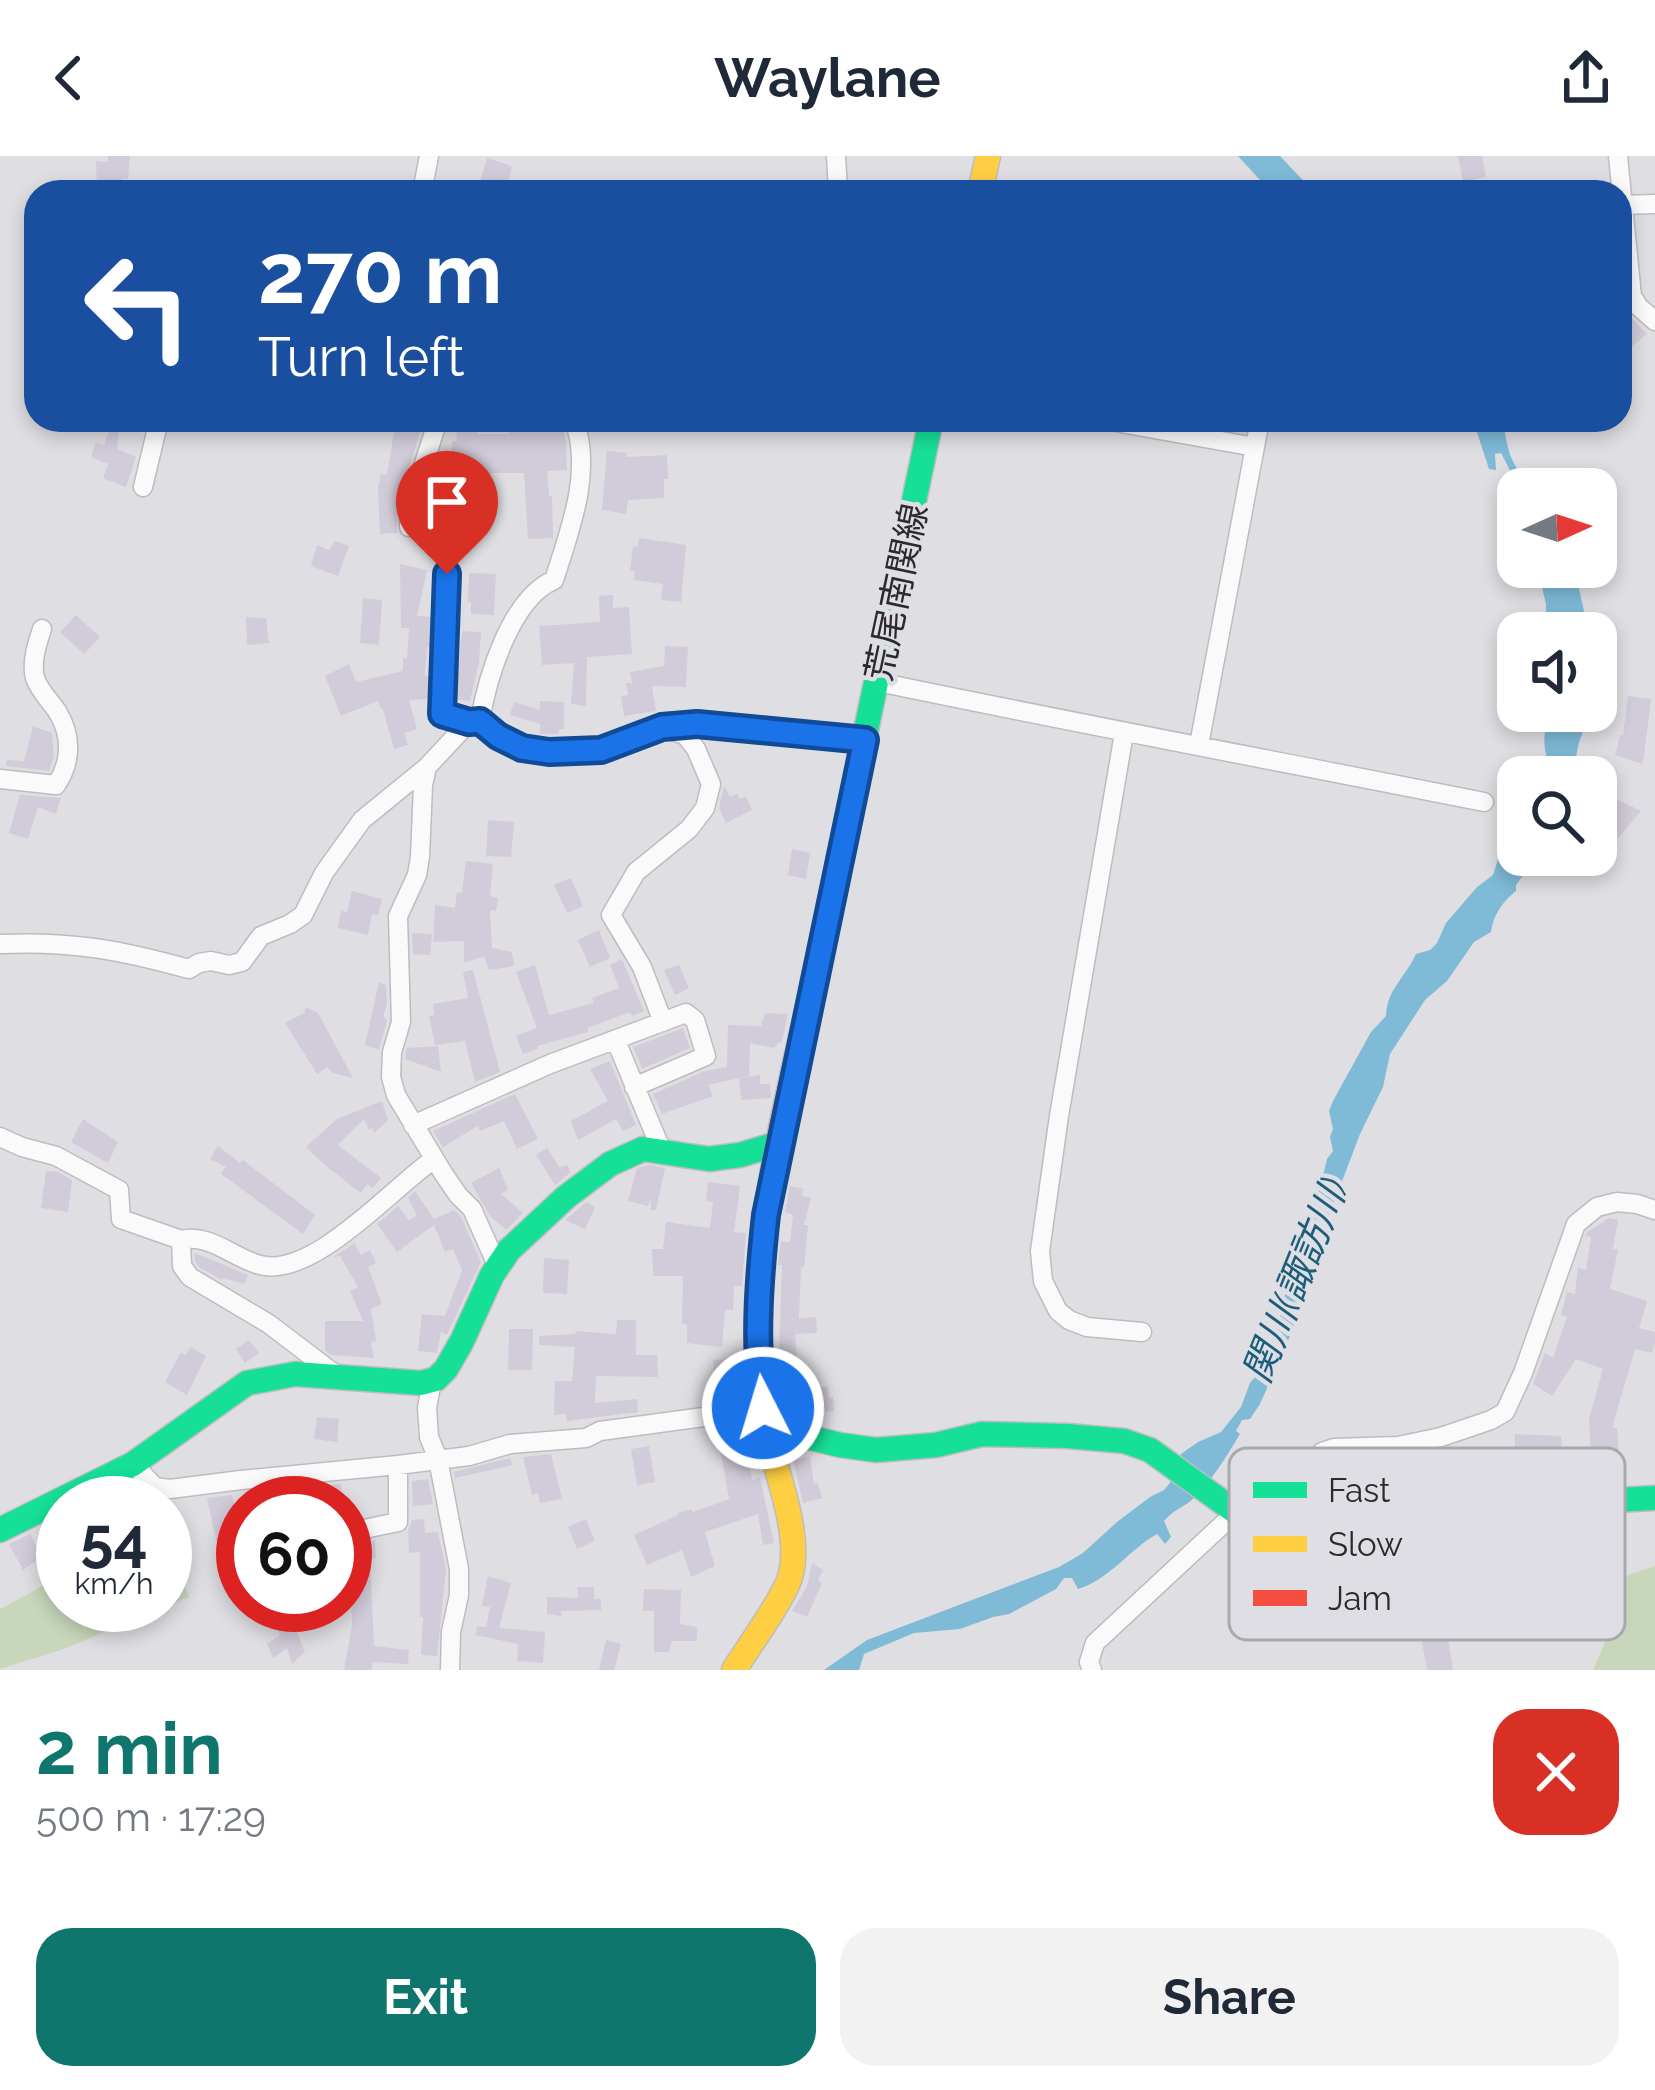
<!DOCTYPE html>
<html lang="en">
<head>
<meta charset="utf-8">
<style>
  :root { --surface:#fff; --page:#f2f2f3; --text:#1f2937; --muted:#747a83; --accent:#0f766e }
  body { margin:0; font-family:Raleway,"Noto Sans JP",sans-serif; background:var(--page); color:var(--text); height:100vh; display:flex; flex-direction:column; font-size:45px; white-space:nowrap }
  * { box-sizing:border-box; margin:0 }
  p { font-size:39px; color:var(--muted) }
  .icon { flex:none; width:66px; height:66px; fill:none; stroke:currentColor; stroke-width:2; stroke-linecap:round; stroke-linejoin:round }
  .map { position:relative; height:1514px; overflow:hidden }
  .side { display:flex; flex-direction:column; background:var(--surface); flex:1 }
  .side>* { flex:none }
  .banner { position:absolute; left:24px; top:24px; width:1608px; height:252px; border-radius:36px; box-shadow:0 6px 18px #0003; background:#1a4fa0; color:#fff; overflow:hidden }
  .needle { width:78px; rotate:87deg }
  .controls { position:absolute; left:1497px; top:312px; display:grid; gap:24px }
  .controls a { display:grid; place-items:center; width:120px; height:120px; border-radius:24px; background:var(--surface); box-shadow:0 6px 18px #0003; font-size:60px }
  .speed { position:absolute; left:36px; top:1320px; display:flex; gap:24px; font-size:60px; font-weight:700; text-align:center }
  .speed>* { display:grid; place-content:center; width:156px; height:156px; border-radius:50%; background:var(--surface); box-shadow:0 6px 18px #0003; line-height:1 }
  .speed small { font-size:30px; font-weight:400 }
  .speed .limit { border:18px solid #d22; background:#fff; color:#111 }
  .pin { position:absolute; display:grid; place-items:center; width:102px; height:102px; color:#fff; margin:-123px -51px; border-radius:50% 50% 50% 0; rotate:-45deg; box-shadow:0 0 12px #0007 }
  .pin .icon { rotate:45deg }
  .me { position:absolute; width:132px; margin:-66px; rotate:355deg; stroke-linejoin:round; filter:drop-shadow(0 0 9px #0008) }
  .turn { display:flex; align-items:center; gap:42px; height:252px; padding:0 36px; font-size:54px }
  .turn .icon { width:156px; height:156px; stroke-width:2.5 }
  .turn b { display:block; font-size:84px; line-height:102px }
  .round { display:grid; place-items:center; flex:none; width:126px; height:126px; border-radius:36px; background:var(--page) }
  .headline { display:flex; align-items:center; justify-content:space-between; height:204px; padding:0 36px }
  h1 { font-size:72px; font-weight:700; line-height:90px; color:var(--accent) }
  .action { display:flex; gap:24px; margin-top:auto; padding:24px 36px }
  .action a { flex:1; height:138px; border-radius:36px; background:var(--accent); color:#fff; font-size:48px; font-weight:700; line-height:138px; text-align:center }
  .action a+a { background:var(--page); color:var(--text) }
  header { display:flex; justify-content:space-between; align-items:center; height:156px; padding:0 36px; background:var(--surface); font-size:54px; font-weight:700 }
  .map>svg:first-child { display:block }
  .green { fill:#c8d7bb }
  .water { fill:#7fbad7 }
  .building { fill:#d2cbd9 }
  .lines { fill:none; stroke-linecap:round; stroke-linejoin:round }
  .street-casing { stroke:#bdbdc0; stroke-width:21 }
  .fast-casing { stroke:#bdbdc0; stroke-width:27 }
  .slow-casing { stroke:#bdbdc0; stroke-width:27 }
  .jam-casing { stroke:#bdbdc0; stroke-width:27 }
  .street { stroke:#fafafb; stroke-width:18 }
  .fast { stroke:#16e098; stroke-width:24 }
  .slow { stroke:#ffcf43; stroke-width:24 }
  .jam { stroke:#f24e42; stroke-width:24 }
  .route-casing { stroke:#114b97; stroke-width:30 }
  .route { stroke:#1a73e8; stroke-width:21 }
  .labels { text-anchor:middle; stroke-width:9; stroke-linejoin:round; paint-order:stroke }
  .street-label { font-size:36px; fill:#2b2b2d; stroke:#dedee4 }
  .water-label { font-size:39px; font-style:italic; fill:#1c5d79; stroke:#dedee4 }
  .key { fill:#dedee4; stroke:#a8a8ad; stroke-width:3 }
  .key-label { font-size:33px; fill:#2b2b2d }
</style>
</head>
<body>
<header><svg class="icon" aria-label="back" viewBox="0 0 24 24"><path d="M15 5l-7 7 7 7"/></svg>Waylane<svg class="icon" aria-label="share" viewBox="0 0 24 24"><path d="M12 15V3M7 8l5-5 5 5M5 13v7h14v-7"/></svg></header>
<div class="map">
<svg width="1655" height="1514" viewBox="0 0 1655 1514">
  <rect width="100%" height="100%" fill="#dfdfe3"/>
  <path class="green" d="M165,1397L174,1401L189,1441L61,1494L0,1513V1453L63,1419V1449H165Z
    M1655,1410V1514H1593L1611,1472L1625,1420Z"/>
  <path class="water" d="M1238,0H1280L1314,36H1271Z
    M1473,264H1512L1514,271L1511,273L1507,265L1503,267C1507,285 1508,303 1521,317L1525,318L1535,326L1539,325L1543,333H1522L1521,324L1511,316L1501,297L1495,298L1496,314L1489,313Z
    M1537,411H1574L1589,477H1546V448Z
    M1548,555H1590C1589,567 1584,572 1580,583C1576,596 1576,609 1570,621H1528C1558,594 1541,607 1545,576C1546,569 1548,562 1548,555Z
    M1518,641V699H1538L1516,729V735C1503,745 1493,759 1491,776L1474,786L1447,825L1425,844L1390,898L1383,931L1360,978L1309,1112L1294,1171L1260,1248L1250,1263L1242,1264L1236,1275L1240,1278C1227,1300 1212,1324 1194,1342C1185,1351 1175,1352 1164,1365L1171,1381L1165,1388L1157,1378C1130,1393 1109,1424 1078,1433L1072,1422H1064L1056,1433L1009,1458L993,1461L960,1473L914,1477L864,1498L859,1514H824L867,1484L1059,1411L1083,1397L1117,1366L1150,1341L1164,1334L1170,1327L1181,1298L1198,1286L1221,1276L1241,1251L1250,1227L1264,1210L1282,1154L1290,1115L1303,1081L1309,1052L1320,1032L1327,1003L1333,995L1330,981L1333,973L1329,955L1333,945L1371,876L1386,860C1387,833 1405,822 1416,798L1430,794L1437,787L1446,767L1477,731L1493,719Z"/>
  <path class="building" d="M108,0H130L128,23L123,22L121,36H97L96,5L108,6Z
    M1458,0H1482L1486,21L1463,26Z
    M487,2L512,10L506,36H477Z
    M1626,156L1647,178L1631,191L1620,177V161Z
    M113,264H120L117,293L136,301L126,331L103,322L108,308L91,301L96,286L104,289Z
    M396,264L422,270L405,323L397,338V377L380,378L378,332L381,318L387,319Z
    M548,264H561L566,286L567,314L547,315L549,340H552L553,382L528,383L524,317H472L471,333L451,331L452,285H456L457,274H478L477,278H509V274H548Z
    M607,295L627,297L626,301L667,299L668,323H664V342L628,344L626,358L602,354Z
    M461,342L463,357L423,361V346Z
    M639,382L686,389L681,446L661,444L663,428L634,424L635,415H630L633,390L638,391Z
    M335,385L349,390L338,420L311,410L317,389L329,394Z
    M400,408L427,414L417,460L432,461L431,491H427L425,520H430L429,543L409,544L417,573L404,577L408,589L394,593L383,553H381L378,545L341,560L325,520L349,508L356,526L403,515V503L407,502L409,472H401Z
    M469,417L496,418L494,459L471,458V446H468Z
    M613,439V452L629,451L632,498L587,501L586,550L571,548L574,507L542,509L539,470L600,466L599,440Z
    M363,442L382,444L379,489L360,487Z
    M76,459L100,481L84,498L60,476Z
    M246,461L266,462L269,487L247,489Z
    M462,475L481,476L479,506L470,545L456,543Z
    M665,490L688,491L686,531L652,530L656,555L624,560L621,540L628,539L626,527H632L630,516L664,510Z
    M1628,540L1651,543L1643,608L1615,599L1620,579H1623Z
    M540,545L564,546V573H559V578H540V568L510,559L514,546L540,554Z
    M33,570L52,577L54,600L49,615L6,610L7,604L24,605Z
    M724,630L730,641L737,638L740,643L746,640L752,654L726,667L719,652Z
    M1606,638L1641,655L1617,683L1596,675V659Z
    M20,639L61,642L56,658L38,651L28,683L9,677Z
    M488,664L514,666L511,701L486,700Z
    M792,693L810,697L806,723L788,719Z
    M466,705L493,708L490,740L498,742L496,755L490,754L492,792L512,796L514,810L489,814L484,800L464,807V785L433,786L435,749L455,752L457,736L462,737Z
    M571,722L583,750L567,757L554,729Z
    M352,735L382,743L378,759L372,758L368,779L338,772L341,755L347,756Z
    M599,774L610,802L590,811L578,784Z
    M412,777L432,778L430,799L413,798Z
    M622,803L644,855L632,860L630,856L587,872L588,876L537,890L538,893L523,898L516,880L537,872L516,816L535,809L549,859L594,847L592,842L619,832L610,809Z
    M679,809L689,832L675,839L664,814Z
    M473,814L500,916L475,926L465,885L435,889L429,860L434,859L433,848L468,842L463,816Z
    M379,826L386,829L387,848L383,861L387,864L379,894L365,889Z
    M306,851L318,857L353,922L333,917L327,911L317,918L285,867L304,857Z
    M765,857L788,858L782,886H779L774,892L750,887L749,920L740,922L760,919V928H770L771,942L741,944L739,922L708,929L713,940L662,958L653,938L705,915L727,911L728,869L761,870Z
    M683,872L690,892L642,913L633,891Z
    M438,890L441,916L405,903L407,892Z
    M610,905L636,969L623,975L616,963L578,984L571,965L608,945L590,913Z
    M515,938L538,983L517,993L504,965L480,975L478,970L443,991L433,975Z
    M382,945L388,964L374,977L372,972L369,974L364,963L338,989L381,1022L373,1032L367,1028L361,1037L326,1010L306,991L337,963Z
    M83,963L118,986L108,1007L71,986Z
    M218,990L240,1007L243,1004L315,1059L303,1078L221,1018L226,1011L210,1003Z
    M547,992L559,1011L567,1009L571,1016L555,1029L536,999Z
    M650,1009L665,1012L656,1054H651V1043L648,1050L628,1045L637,1012Z
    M499,1012L508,1034L501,1038L523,1057L506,1074L490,1060L471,1027Z
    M46,1015L58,1016L72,1024L68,1056L41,1052Z
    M708,1026L740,1030L734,1076L746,1077L742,1130H734L733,1154H725L722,1191L687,1187V1168H682L683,1120H653L652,1093H663L666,1066L710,1072L713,1046L706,1045Z
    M790,1030L804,1033L802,1040L811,1042L804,1069H808L804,1111H801L799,1162L816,1161L817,1177L795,1178L799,1232L828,1231L829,1242L833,1241L834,1255L788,1259L782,1225H778L782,1109H778L781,1085L790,1086L793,1059L785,1056Z
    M415,1035L434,1063L454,1054L461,1061L481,1106L447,1179L441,1176L437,1197L418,1195L422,1158L445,1160L462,1114L453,1093L445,1096L434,1069L397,1096L377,1068L398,1050L409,1064L417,1059L408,1042Z
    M586,1046L595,1051L585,1073L565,1064Z
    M1609,1062L1618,1064L1613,1093L1618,1094L1610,1133L1647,1145L1639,1172L1655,1176V1186L1652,1197L1635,1193L1612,1272H1617L1620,1317L1592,1318L1589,1264L1603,1213L1576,1203L1552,1240L1533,1228L1545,1197L1553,1202L1567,1161L1561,1159L1567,1136L1575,1138L1578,1112L1586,1114L1591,1081L1586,1080L1587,1076Z
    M354,1087L361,1099L370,1094L376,1107L368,1111L382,1148L371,1153L376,1185L371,1186L374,1202L331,1199L325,1194V1165H363L350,1135L358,1131L340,1100L334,1101Z
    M195,1097L248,1119L244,1128L223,1122L222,1124L199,1111L195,1105Z
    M544,1102L569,1104L567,1138L543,1137Z
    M617,1164H636V1199H657L658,1221L596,1220L595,1247L637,1243L638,1256L567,1265L566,1258L554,1259L555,1225H572L575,1191L539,1189V1180L575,1178L576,1175L616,1178Z
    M509,1173H533L532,1214H508Z
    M249,1184L259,1197L245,1207L236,1193Z
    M190,1191L206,1200L187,1239L165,1226L181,1196L186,1199Z
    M742,1202V1221H733L735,1243L716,1246L713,1204Z
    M317,1261L339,1263L337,1286L314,1283Z
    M743,1269L752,1324L760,1321L774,1387L763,1389L758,1358L705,1376L715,1410L691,1421L682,1394L647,1409L634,1379L678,1359L677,1357L692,1353L693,1356L729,1343L717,1273Z
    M1515,1278L1561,1280L1563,1326L1532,1328L1530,1307L1515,1308Z
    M649,1290L655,1326L637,1329L631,1293Z
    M551,1298L562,1343L540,1347L538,1337L532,1339L523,1301Z
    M810,1301L814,1328L818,1327L822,1342L803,1347L793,1304Z
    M510,1302L513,1309L455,1322L454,1316Z
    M428,1323L433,1348L413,1350L412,1325Z
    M338,1328L341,1329L342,1347H327L325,1330Z
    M232,1339L240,1378L243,1417L228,1416L227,1386L217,1388L207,1342Z
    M424,1363L425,1377L438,1376L446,1414L437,1500L421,1499L423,1461H420V1396L409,1397L408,1375L412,1364Z
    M586,1363L595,1385L577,1393L568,1371Z
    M30,1378L42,1401L23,1414L9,1388Z
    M375,1384L376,1402L370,1403L374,1490L409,1494L408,1508L373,1506L371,1514H344L352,1470L350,1420L355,1421L350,1390Z
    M1434,1390L1453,1514H1427L1405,1392Z
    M812,1407L823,1414L818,1425L822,1427L807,1461L792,1455L807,1430Z
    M488,1420L511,1427L499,1472L545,1476L543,1507L517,1505L518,1488L476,1479L477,1470L486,1471L490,1451L482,1450Z
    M577,1431H594V1443H601V1454L561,1455V1460L547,1458V1441L578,1442Z
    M644,1433L681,1434L680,1468L697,1471V1485H672L669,1496H654V1455H643Z
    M290,1459L305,1496L292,1508L287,1492L273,1502L267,1488L280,1479L274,1465Z
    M606,1484L621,1488L614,1514H599Z"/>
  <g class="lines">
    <g class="street-casing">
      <path id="street" d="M836,0L838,36
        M1618,0L1632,140L1639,151L1655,165
        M422,36L429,0
        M1621,49L1655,48
        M1104,264L1255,291
        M143,331L159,264
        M409,371L410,340L417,329L438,264
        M447,418L442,558L469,566L480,565L498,580L522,593L549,595L601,594L662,571L697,567L865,584
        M878,526C1080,568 1282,606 1484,646
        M480,565C487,522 511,442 554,424C570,374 593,315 574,264
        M469,566L427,611L423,629L420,701L417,719L398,760L401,866L392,896L391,921L396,939L443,1017L458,1039L472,1053L497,1109
        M1124,577L1059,960L1040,1095L1043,1125L1058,1155L1069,1164L1087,1171L1142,1176
        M1199,589L1260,264
        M0,623L56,629C72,606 72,579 57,555C50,545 39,534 35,522C31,506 37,488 42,473
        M0,788C73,785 120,794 189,813L199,807L211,805L229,809L242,806L261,780L290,768L303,759L324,717L362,664L427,611
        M663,866L642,811L611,759L636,716L689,673L705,652L711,628L696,593L685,579L666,573
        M616,885L661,993
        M413,969L550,908L686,857L695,864L706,900L634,931
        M0,981L22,991L56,1000L119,1034L121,1063L181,1084L182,1110L190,1121L269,1168L340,1222
        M181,1084C210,1077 233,1102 260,1109C313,1123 393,1031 434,1003
        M432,1225L427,1252L429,1281L438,1303L459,1413V1439L451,1476L450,1514
        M133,1308L155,1331L170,1333L241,1324L398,1309
        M1269,1362L1279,1342L1322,1296L1334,1292L1398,1290L1441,1281L1491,1264L1505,1256L1523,1217L1576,1068L1597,1051L1617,1046L1637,1048L1655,1054
        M345,1377L398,1366V1309L469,1300L510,1288L586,1282L600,1275L763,1253
        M1092,1514L1089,1506L1095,1487L1236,1356"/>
    </g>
    <g class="fast-casing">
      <path id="fast" d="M813,827L931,264
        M766,1271L840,1289L876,1294L936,1289L982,1278L1067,1280L1124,1285L1150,1294L1236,1356L1269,1362L1655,1342
        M0,1374L133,1308L247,1227L295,1218L421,1227L436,1223L446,1213L462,1185L492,1119L509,1094L566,1041L610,1008L643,993L709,1003L740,999L780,987"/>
    </g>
    <g class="slow-casing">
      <path id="slow" d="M980,36L988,0
        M734,1514C747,1493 787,1438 791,1418C801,1374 775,1315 766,1272C758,1229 760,1185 760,1142"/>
    </g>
    <g class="jam-casing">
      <path id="jam" d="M760,1142C760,1041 792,926 813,827"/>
    </g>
    <use href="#street" class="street"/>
    <use href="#fast" class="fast"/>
    <use href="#slow" class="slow"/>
    <use href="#jam" class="jam"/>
  </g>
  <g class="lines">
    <g class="route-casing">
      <path id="route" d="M447,418L442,558L469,566L480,565L498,580L522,592L549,596L601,594L662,571L697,568L865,584L766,1059C759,1123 754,1188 763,1252"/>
    </g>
    <use href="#route" class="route"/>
  </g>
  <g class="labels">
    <g class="street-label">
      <text transform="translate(896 436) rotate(-78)" y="13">荒尾南関線</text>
    </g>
    <g class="water-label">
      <text transform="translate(1295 1124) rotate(-68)" y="14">関川(諏訪川)</text>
    </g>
  </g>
  <rect x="1229" y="1292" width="396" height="192" rx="18" class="key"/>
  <rect x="1253" y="1326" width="54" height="16" fill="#16e098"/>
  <rect x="1253" y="1380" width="54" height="16" fill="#ffcf43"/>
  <rect x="1253" y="1434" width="54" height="16" fill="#f24e42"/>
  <g class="key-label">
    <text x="1328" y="1346">Fast</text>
    <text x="1328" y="1400">Slow</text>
    <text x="1328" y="1454">Jam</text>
  </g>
</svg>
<div class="controls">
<a><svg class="needle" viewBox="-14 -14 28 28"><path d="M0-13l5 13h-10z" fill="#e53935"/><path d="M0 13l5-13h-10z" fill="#747a83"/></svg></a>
<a><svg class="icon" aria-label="sound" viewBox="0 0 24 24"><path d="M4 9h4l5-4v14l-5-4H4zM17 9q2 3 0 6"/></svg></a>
<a><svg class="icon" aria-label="search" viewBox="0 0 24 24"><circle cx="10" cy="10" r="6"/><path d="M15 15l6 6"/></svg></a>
</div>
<div class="speed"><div>54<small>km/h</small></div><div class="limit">60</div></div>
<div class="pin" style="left:447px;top:418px;background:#d93025"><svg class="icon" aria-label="arrive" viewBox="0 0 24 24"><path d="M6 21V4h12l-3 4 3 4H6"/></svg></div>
<svg class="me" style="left:763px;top:1252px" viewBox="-20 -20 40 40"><circle r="17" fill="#1a73e8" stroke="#fff" stroke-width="3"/><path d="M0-11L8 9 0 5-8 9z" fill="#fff"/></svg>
<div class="banner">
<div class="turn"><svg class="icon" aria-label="left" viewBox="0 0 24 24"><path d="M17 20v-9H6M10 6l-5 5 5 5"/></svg><div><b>270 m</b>Turn left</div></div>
</div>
</div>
<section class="side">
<div class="headline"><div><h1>2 min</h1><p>500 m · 17:29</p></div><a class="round" style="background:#d93025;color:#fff"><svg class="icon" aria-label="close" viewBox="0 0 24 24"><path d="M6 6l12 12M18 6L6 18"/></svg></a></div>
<div class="action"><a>Exit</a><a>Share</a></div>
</section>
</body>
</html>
